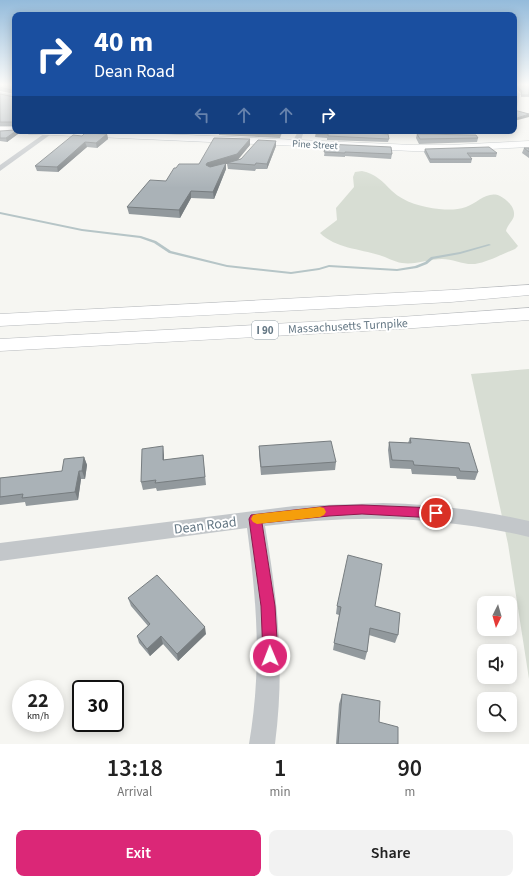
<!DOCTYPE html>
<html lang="en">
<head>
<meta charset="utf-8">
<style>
  :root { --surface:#fff; --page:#f2f2f2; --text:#222; --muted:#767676; --accent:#db2777 }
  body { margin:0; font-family:"Source Sans 3",sans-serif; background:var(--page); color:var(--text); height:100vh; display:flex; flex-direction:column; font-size:15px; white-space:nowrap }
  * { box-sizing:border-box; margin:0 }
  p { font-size:13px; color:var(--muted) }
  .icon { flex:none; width:22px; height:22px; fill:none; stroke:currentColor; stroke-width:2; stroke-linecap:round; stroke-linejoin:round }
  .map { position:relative; height:744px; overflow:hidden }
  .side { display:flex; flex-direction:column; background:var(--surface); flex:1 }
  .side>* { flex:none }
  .banner { position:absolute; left:12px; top:12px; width:505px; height:122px; border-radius:8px; box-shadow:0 2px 10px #0003; background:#1a4fa0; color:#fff; overflow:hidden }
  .needle { width:26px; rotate:185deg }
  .fabs { position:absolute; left:477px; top:596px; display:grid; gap:8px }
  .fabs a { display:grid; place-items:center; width:40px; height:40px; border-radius:8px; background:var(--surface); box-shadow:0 2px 10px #0003; font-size:20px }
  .speed { position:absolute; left:12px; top:680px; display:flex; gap:8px; font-size:20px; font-weight:700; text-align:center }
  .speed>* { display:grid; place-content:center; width:52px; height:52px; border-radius:50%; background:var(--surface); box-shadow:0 2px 10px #0003; line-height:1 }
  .speed small { font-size:10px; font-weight:400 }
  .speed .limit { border:2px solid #111; border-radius:6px; background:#fff; color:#111 }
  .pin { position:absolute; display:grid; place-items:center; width:34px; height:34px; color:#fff; margin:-17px; border:2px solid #fff; border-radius:50%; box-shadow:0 1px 4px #0007 }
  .me { position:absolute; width:44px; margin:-22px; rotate:359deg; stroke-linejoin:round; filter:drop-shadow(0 0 3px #0008) }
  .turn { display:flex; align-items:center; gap:14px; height:84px; padding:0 16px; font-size:18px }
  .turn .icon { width:52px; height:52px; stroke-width:2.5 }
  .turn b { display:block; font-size:28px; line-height:34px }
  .lanes { display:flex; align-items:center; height:38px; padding:0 16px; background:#0003; justify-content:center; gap:20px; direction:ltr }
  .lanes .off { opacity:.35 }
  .eta { display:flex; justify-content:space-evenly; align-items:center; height:68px; text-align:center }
  .eta b { font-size:24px; font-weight:600; line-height:28px }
  .button { display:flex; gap:8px; margin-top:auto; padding:8px 16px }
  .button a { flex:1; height:46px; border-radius:8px; background:var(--accent); color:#fff; font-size:16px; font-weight:600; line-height:46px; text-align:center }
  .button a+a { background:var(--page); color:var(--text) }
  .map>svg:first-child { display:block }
  .green { fill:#d7ddd3 }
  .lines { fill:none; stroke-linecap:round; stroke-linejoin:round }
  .stream { fill:#b6c5c7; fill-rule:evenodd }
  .secondary-casing { stroke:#b3b9bd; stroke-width:1 }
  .highway-casing { stroke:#b6b9bc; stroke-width:1 }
  .street { fill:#c3c7ca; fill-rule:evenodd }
  .secondary { fill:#fff; fill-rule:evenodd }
  .highway { fill:#fff; fill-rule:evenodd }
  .wall { fill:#92999d }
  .shaded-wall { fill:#777d80 }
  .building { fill:#aab2b7; stroke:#777d80 }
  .route { fill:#db2777; stroke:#8e194d }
  .slow { fill:#f59e0b }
  .labels { text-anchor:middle; stroke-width:4; stroke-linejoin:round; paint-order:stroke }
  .far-street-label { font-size:10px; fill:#647784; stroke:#fff }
  .shield { fill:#fff; stroke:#92a0a9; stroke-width:1 }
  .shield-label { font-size:11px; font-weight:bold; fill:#647784 }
  .street-label { font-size:12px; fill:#647784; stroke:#fff }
  .near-street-label { font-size:14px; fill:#647784; stroke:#fff }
</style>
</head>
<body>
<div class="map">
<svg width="529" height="744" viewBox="0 0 529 744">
  <rect width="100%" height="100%" fill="#f6f6f2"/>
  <path class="green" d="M362,171C376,174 382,181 392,191C405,203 422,207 439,209C449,210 457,210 466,207C477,203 488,190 500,196C506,199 515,207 514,215C514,220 507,225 506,231L518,246L515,249C502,254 488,262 475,264C463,265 453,259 442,259C428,259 416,265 402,263C394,262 387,257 379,255C360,249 335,248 320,233L337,220L336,208L354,187L353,177L355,172Z
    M529,369V679L508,544L471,374Z"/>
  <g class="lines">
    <path class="stream" d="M0,212L82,229L141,236L156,241L171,251L227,265L291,272L319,268L329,265L397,269L415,266L425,262L431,257L460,252L489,244L491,245L460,254L433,259L427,264L417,268L397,271L329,267L319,270L291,274L227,267L169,253L154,243L140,238L82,231L0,214Z"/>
    <g class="secondary-casing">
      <path id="secondary" d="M0,127H15V131H19L15,133H0Z
        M24,131H95L413,145H450L529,141V147L450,151H413L29,134Z"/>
    </g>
    <g class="highway-casing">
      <path id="highway" d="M529,285V295L451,302L0,326V314L451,290Z
        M529,308V320L400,329L0,351V339L400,317Z"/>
    </g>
    <path class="street" d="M514,87L520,94L517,107L514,109Z
      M0,92L15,95V99L0,96Z
      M48,131L54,132L0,171V165Z
      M298,131H304L300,143L296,145L292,143Z
      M383,503C432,504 480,510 529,521V537C442,516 354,514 265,526C278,602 285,666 275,744H249C262,667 257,604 247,528L0,561V543L294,506Z"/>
    <use href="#secondary" class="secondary"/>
    <use href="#highway" class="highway"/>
  </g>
  <path class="wall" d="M0,84H15V94L0,91Z
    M514,84H529V97H521V93L514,86Z
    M0,94L14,97L15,96V126H0Z
    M0,131H22L7,142L0,141Z
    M282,131V133L280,138L219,135V132Z
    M316,131L389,139L388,142L327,140V138L315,137Z
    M107,134L108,139L97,148L87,147L58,172L37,171L35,166L82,136Z
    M417,134L478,138L477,142L419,144L416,138Z
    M326,144L392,154L391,159L345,156V157L324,156Z
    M250,145L237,160L276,146L267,169H256L255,171L228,169L227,164H226V169L214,199L191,198L180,218L129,214L127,207L166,181L176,168L199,164Z
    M524,148H529V158L522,153Z
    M425,149L497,153L496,157H470L472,159L471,163H430L424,152Z
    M410,438L478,472L475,480L457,479L456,476L412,474L411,469L390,468L388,450L389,442L408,443Z
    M259,446L336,462L335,470L261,475L259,454Z
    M164,455V460L203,455L206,485L157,491L156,488L143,490L141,482Z
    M84,457L87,465L85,479H81L78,500L26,506L25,502L0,505V478L62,471Z
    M128,598L206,634L178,661L163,644L150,656L139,643L137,636L148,626L131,606Z
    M337,606H375L398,635L395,643L369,635L367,652L365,660L333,650L339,615L336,614Z
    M342,694L379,722L398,744H336L339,704Z"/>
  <path class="shaded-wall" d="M529,114V117L514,121V119Z
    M16,131H22L7,142L6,138Z
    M107,134L108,139L97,148L96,143Z
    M250,139V145L237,161L226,164V169L214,199L213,192L206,165L207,163Z
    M276,141V146L267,169V164Z
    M85,142L87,147L58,172L57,167Z
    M191,191V198L180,218L179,210Z
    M163,446L164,455V468L163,460Z
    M84,457L87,465L85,479L82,471Z
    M79,471L81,479L78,500L75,492Z
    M205,627L206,634L178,661L177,654Z
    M161,636L163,644L150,656L147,649Z"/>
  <path class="building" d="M0,84H15V91L0,87Z
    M515,84H529V95H521L522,91Z
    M0,94L14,97L15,96V125L14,122H0Z
    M514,110L529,114L514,119Z
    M15,130V131H16L6,138H0V131Z
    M220,131H282L280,135L219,132Z
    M316,131H343L388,134L389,139L328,136V134H316Z
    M85,133L107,134L96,143L85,142L57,167L35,166L73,135L82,136Z
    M417,134L476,135L478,138L420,139Z
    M214,138L250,139L237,154L207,163L206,165L210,167L226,163L213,192L191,191L179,210L127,207L150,180L166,181L174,168H176L179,164H199Z
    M258,140L276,141L267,164L256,163L255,165L227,163L241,159Z
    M326,144L391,147L392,154L345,152V153L324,152Z
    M489,147L497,153H467L472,159H430L425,149Z
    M524,148H529V152Z
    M410,438L469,443L478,472L460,471L459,468L414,465L413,461L392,460L389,442L411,443Z
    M331,441L336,462L261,467L259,446Z
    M163,446V460L203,455L205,477L155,483L156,480L141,482L142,449Z
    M84,457L82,471H79L75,492L22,498L23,494L0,497V478L62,471L64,459Z
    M348,555L382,564L375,606L400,613L398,635L370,628L367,652L334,643L341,607L337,606Z
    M157,575L205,627L177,654L161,636L147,649L137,636L150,624L128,598Z
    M342,694L380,701L379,722L398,727V744H338Z"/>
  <linearGradient id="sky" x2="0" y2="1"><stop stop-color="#94bbdb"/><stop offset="0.45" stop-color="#fbfbf9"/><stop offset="1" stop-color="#fbfbf9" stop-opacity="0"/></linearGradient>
  <rect width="529" height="188" fill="url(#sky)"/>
  <path class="route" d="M362,505L436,508L440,509L442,513L440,516L436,518L362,514L329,516L262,523L275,606L278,656L275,661L270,663L265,661L263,656L261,606L249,519L251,515L329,506Z"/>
  <path class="slow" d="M320,507L324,508L326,512L324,515L320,517L257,524L253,522L251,519L253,515L257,514Z"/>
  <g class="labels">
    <g class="far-street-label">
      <text transform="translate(315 144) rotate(3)" y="4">Pine Street</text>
    </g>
    <rect class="shield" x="252" y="321" width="26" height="18" rx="3"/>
    <g class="shield-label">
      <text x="265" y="334">I 90</text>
    </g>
    <g class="street-label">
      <text transform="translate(348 326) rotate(-3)" y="4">Massachusetts Turnpike</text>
    </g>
    <g class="near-street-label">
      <text transform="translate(205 525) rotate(-7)" y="5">Dean Road</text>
    </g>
  </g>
</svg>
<div class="fabs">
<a><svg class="needle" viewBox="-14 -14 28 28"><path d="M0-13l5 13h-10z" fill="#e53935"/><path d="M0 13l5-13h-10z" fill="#767676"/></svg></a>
<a><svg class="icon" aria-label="sound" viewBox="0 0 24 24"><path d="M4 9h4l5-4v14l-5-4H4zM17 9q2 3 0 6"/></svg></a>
<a><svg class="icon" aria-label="search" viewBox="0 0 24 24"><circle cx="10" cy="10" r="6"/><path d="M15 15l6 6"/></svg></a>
</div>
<div class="speed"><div>22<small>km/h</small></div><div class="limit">30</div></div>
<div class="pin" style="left:436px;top:513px;background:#d93025"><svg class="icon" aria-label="arrive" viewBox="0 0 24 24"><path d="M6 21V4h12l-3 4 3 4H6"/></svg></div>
<svg class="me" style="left:270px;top:656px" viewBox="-20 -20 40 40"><circle r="17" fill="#db2777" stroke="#fff" stroke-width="3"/><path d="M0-11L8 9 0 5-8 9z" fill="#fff"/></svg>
<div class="banner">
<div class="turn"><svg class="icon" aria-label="right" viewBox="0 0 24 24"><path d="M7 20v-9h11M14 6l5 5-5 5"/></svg><div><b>40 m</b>Dean Road</div></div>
<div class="lanes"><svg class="icon off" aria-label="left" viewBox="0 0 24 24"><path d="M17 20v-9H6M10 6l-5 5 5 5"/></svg><svg class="icon off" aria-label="ahead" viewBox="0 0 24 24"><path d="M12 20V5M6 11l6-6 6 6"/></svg><svg class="icon off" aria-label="ahead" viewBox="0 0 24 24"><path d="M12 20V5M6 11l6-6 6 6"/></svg><svg class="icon" aria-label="right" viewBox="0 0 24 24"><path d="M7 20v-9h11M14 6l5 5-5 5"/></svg></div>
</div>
</div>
<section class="side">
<div class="eta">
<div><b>13:18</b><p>Arrival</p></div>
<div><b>1</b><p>min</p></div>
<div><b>90</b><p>m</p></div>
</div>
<div class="button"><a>Exit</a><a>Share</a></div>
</section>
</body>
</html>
